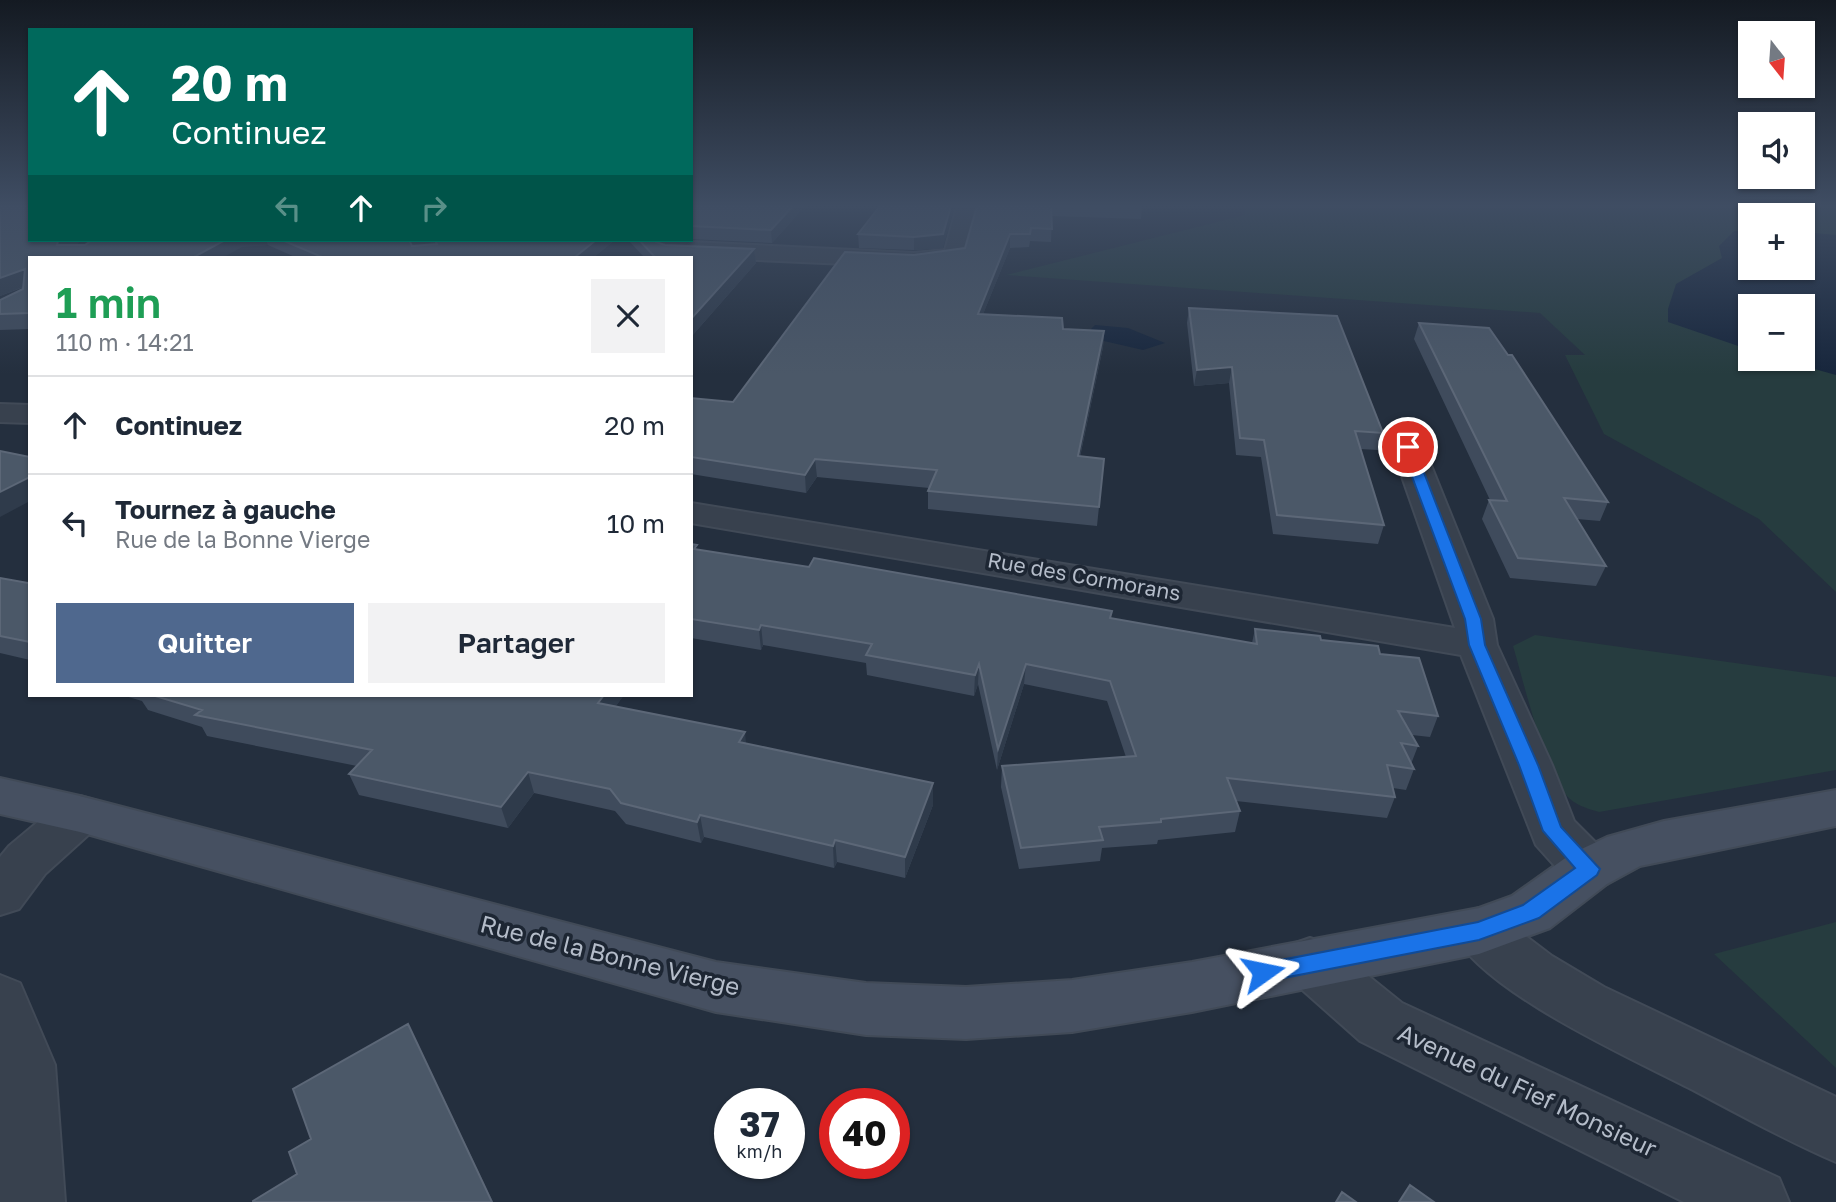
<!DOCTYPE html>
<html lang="fr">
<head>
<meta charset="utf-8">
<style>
  :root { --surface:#fff; --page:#f2f2f3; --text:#1f2937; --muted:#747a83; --line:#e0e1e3; --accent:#4f688e }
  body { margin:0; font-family:"Golos Text",sans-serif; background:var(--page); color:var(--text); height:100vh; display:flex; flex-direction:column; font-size:26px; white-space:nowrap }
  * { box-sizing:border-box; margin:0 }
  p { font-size:23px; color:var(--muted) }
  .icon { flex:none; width:38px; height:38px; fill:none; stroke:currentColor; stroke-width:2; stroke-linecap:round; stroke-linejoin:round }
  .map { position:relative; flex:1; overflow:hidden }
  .side { position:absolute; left:28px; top:256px; width:665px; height:441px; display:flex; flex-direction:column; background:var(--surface); border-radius:0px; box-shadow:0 2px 5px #0004 }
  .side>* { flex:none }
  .top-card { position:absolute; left:28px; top:28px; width:665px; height:214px; border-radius:0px; box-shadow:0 2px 5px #0004; background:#00695c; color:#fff; overflow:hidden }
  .needle { width:46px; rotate:163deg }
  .fabs { position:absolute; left:1738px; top:21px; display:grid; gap:14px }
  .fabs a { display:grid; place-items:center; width:77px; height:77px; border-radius:0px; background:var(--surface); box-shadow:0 2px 5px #0004; font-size:35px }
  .speed { position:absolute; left:714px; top:1088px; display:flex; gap:14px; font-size:35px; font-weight:700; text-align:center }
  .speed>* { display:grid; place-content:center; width:91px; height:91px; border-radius:50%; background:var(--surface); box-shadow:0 2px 5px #0004; line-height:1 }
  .speed small { font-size:18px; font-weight:400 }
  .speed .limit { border:10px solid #d22; background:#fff; color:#111 }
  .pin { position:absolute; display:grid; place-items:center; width:60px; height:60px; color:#fff; margin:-30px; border:4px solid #fff; border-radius:50%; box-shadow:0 2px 7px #0007 }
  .me { position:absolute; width:77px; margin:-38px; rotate:78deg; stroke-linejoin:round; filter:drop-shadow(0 0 5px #0008) }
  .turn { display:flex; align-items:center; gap:24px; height:147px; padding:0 28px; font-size:32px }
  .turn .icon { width:91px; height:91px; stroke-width:2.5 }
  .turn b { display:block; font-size:49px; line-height:60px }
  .lanes { display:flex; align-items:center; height:66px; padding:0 28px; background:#0003; justify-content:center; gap:35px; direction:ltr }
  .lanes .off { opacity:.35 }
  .round { display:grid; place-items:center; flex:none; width:74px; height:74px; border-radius:0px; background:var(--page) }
  .head { display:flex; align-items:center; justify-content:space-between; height:119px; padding:0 28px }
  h1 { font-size:42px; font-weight:600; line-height:52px; color:#1e9e55 }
  .primary-button { display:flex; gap:14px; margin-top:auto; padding:14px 28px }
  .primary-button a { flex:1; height:80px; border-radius:0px; background:var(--accent); color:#fff; font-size:28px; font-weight:600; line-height:80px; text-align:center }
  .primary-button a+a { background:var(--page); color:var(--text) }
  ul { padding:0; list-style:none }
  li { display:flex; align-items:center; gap:21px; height:98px; padding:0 28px; border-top:2px solid var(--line) }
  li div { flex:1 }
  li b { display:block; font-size:26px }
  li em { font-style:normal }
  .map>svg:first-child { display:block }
  .green { fill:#263c3f; fill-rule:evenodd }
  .water { fill:#17263c }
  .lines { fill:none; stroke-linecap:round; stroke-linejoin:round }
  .street-casing { stroke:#414a57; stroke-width:4 }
  .secondary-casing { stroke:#414a57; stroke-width:4 }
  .street { fill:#38414e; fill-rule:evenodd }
  .secondary { fill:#465061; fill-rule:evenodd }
  .wall { fill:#3f4b5c }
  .shaded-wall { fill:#2f3b4b }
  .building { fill:#4b5868; stroke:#5c6777; stroke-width:2 }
  .route { fill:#1a73e8; stroke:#114b97; stroke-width:2 }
  .labels { text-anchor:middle; stroke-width:7; stroke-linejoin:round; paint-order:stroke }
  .street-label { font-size:21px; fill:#b4bcc9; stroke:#1d2633 }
  .near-street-label { font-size:24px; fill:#b4bcc9; stroke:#1d2633 }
</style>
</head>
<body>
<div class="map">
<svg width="1836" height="1202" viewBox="0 0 1836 1202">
  <rect width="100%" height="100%" fill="#242f3e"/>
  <path class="green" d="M1243,206H1836V592L1759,519L1604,434L1565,355H1585L1540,313L1006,275L1245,215ZM1750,215H1802V268H1750ZM1750,306H1802V359H1750Z
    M1535,635L1836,677V770L1599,812C1589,809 1578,806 1570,799C1546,778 1523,679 1513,646Z
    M1836,922V1068L1714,954Z"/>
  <path class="water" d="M1734,231H1750V268H1802L1803,232L1836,235V375L1779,359H1802V306H1750V350L1668,322V309L1676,284L1722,258L1719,246Z
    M1095,325L1128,328L1165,343L1143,350L1104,341L1088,332Z"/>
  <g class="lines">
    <g class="street-casing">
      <path id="street" d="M957,206H977L965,256L962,261L914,267L668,256L660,254L650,240L914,253L945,250Z
        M409,240H429L438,257H416Z
        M0,404L30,405V423L0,422Z
        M1408,439L1419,441L1424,448L1493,619L1497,645L1552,765L1574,821L1607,854L1615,869L1607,884L1589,890L1571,884L1536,845L1461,655L691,523V503L1455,628L1392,448L1397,441Z
        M80,796L97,801L104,814L97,827L45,874L19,909L0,915V857L9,846L63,801Z
        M1479,908L1498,915L1552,956L1604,987L1836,1097V1162C1787,1141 1740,1115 1693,1090C1631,1058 1482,992 1452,931L1460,915Z
        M1310,938L1330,945L1402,1003L1779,1178L1789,1202H1684L1360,1041L1290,979L1282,962L1290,945Z
        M0,975L20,983L55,1065L65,1202H0Z"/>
    </g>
    <g class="secondary-casing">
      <path id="secondary" d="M0,778L80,796L716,962L866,983L966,987L1072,980L1192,962L1479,908L1512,896L1571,854L1607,837L1664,821L1836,790V826L1640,866L1607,884L1550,928L1479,954L1192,1012L1072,1032L966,1039L866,1035L716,1012L80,832L0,814Z"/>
    </g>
    <use href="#street" class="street"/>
    <use href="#secondary" class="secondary"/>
  </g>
  <path class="wall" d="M0,206L76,245H85L92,240H409L412,246L433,244L430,240H615L594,257H295L268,245L30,257V329L0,330V300L23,289L24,287L0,296Z
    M805,206L772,243L691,239V208Z
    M880,206L943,248L914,250L859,248L858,234Z
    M977,206H1142L1141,219L1052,216L1051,242L1030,241L1029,247L1010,248L983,314L1063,329L1104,331L1103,347L1080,457L1104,459L1097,526L928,509V491L929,488L817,477L806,493L691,474V398L733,402L914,255L965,248Z
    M628,240H655L656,242L665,245L754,249L756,263L691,337V257H644Z
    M1189,308L1383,433L1378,450L1360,449L1384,525L1378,544L1273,534L1261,457L1236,455L1229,383L1194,386L1187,323Z
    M1419,323L1608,502L1600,521L1577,519L1606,566L1596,586L1510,578L1482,519L1489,500H1490L1414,339Z
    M691,544L698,550L1252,643L1255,629L1321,640L1380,654L1438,716L1430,737L1412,735L1418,746L1411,764L1414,769L1406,790L1393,788L1395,797L1387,818L1236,801L1240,811L1235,832L1158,840L1157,844L1102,848L1100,861L1019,869L1001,787L1002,766L1126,757L1107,701L1024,684L997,770L978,684L974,696L867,675L866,663L763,645L761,650L691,638Z
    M0,578L28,583L30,582V660L0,653Z
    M122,695H624L615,707L746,744L933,783V805L905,878L837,862L834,868L704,837L701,843L626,824L615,811L534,793L508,828L359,795L349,774L357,766L207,736L202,727L148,710L142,701Z"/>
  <path class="shaded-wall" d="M793,206H805L772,243L771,230Z
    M951,206H955L943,248L914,250V237Z
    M1010,234V248L977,329L978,314Z
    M59,240H82L64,255L57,245L58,241Z
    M225,240H266L268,245L242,247L224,257H194Z
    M596,240H615L594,257H575Z
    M754,249L756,263L691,337V319Z
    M25,269L30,284L0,296V278Z
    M1104,331L1103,347L1076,474L1078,456Z
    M1232,367L1229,383L1194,386L1197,370Z
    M815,459L817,477L806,493L805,475Z
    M30,477V501L0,517V492Z
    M761,625L763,645L761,650L759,630Z
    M979,664L978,684L974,696L975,675Z
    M1026,664L1024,684L997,770L998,749Z
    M604,695H624L603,724L598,703Z
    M745,732L747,753L739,742Z
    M528,772L534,793L508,828L501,807Z
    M933,783V805L905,878V857Z
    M700,815L704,837L701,843L697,822Z
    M835,840L837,862L834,868L833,846Z
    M408,1024L420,1048L493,1202H492Z"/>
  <path class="building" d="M0,206H30V240H59L58,241L57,245H85L92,240H225L194,257H30V313L0,314V300L23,289L25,269L0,278Z
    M698,206H793L771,230L691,226V208Z
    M880,206H951L943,234L914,237L858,234Z
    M977,206H1051L1052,229L1031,228L1030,234H1010L978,314L1062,318L1063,329L1104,331L1078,456L1104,459L1099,507L928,491L937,470L815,459L805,475L691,457V398L733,402L845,252L914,255L965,248Z
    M282,240H409L412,246L437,244L435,240H596L575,257H322Z
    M639,240H655L656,242L665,245L754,249L691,319V257H655Z
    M1189,308L1337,316L1383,433L1355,431L1384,525L1277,515L1264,440L1240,438L1232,367L1197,370Z
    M1419,323L1489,328L1508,355H1512L1608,502L1564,498L1606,566L1518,558L1489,500L1507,501Z
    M0,451L30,457V477L0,492Z
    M691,544L697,545L694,549L809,567L814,558L1112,611L1110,618L1257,644L1255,629L1320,636L1321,640L1378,646L1380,654L1419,658L1438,716L1398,711L1418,746L1401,743L1414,769L1387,765L1395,797L1227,778L1240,811L1161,819V822L1099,827L1103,840L1021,848L1002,766L1136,756L1110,681L1026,664L998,749L979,664L975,675L866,655L872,644L761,625L759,630L691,619Z
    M0,578L28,583L30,582V642L0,636Z
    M152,695H604L598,703L745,732L739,742L933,783L905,857L835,840L833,846L700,815L697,822L621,803L610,789L528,772L501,807L349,774L372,750L195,715L202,710Z
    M408,1024L492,1202H253V1201L297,1174L289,1152L311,1139L293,1089Z
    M1410,1185L1434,1202H1399Z
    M1342,1192L1356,1202H1336Z"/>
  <linearGradient id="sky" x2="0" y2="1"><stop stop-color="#141a22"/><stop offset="0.55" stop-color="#3f4d63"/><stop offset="1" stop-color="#3f4d63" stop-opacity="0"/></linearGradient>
  <rect width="1836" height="374" fill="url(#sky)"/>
  <path class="route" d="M1408,444L1414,447L1481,619L1485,645L1538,765L1561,827L1600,869L1597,875L1539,918L1479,940L1263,982L1255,979L1251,972L1255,965L1478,922L1523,905L1575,868L1543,831L1519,765L1469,645L1465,619L1401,447Z"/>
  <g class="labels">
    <g class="street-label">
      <text transform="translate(1084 577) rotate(10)" y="7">Rue des Cormorans</text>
    </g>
    <g class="near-street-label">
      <text transform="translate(610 956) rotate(14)" y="8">Rue de la Bonne Vierge</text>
      <text transform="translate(1527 1091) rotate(25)" y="8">Avenue du Fief Monsieur</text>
    </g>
  </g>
</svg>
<div class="fabs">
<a><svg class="needle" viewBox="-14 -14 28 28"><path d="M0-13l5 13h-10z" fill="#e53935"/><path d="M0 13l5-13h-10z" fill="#747a83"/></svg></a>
<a><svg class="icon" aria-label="sound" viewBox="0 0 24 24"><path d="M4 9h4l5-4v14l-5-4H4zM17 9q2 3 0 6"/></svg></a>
<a>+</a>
<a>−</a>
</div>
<div class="speed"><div>37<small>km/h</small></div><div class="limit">40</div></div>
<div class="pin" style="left:1408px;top:447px;background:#d93025"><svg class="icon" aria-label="arrive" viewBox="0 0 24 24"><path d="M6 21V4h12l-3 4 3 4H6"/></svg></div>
<svg class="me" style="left:1263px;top:972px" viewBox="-20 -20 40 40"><path d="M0-17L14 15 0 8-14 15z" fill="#1a73e8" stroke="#fff" stroke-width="4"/></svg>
<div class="top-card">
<div class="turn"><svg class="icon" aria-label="ahead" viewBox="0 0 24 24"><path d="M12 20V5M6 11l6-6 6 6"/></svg><div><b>20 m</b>Continuez</div></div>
<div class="lanes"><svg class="icon off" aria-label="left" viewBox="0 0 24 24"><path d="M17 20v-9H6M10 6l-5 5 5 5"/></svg><svg class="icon" aria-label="ahead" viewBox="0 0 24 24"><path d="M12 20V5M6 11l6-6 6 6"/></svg><svg class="icon off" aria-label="right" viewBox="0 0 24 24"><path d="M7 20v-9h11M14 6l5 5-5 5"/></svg></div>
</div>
<section class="side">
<div class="head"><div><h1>1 min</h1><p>110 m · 14:21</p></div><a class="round"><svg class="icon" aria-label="close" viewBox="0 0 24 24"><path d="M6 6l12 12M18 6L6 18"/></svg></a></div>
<ul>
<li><svg class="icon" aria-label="ahead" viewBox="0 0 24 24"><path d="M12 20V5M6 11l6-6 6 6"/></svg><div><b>Continuez</b></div><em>20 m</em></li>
<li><svg class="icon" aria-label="left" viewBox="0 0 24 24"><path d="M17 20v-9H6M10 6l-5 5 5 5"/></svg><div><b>Tournez à gauche</b><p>Rue de la Bonne Vierge</p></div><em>10 m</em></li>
</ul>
<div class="primary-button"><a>Quitter</a><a>Partager</a></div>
</section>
</div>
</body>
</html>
